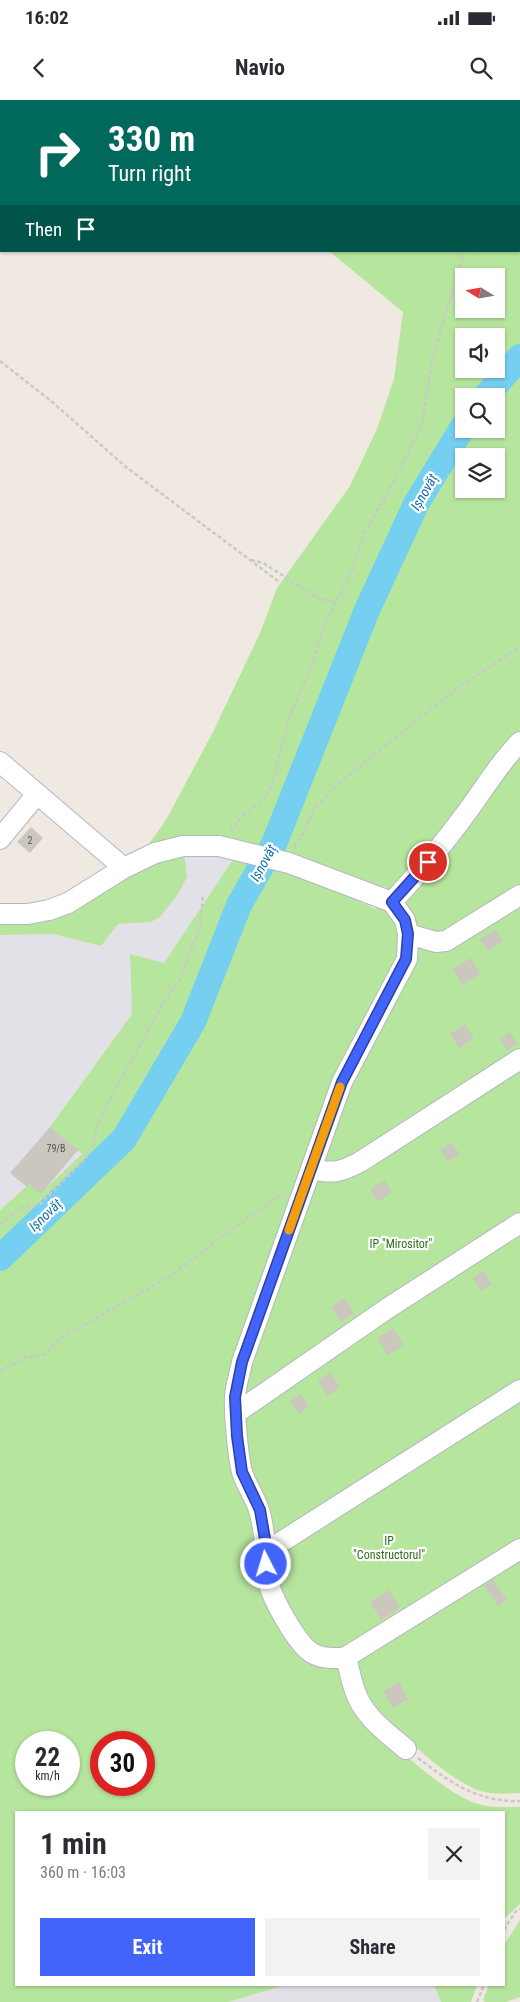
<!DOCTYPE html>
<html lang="en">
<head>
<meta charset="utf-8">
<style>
  :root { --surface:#fff; --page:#f2f2f3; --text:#2b2b33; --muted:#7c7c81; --accent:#4264fb }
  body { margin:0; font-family:"Roboto Condensed",sans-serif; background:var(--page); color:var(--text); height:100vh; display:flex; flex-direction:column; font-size:19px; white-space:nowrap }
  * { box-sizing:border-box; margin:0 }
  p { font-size:16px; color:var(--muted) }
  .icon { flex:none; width:28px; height:28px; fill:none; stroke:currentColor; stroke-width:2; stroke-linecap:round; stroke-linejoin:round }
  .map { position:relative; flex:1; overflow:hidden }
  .sheet { position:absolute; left:15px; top:1711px; width:490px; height:175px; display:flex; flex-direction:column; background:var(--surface); border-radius:0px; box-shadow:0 1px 4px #0004 }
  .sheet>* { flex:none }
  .guide { position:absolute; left:0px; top:0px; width:520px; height:152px; box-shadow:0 1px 4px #0004; background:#00695c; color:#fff; overflow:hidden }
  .needle { width:32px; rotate:281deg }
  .buttons { position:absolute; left:455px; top:168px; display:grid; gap:10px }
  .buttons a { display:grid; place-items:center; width:50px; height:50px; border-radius:0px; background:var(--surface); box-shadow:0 1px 4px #0004; font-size:25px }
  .speed { position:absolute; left:15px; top:1631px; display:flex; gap:10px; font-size:25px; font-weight:700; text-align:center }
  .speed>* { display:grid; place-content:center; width:65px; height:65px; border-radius:50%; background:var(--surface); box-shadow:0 1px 4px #0004; line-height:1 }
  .speed small { font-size:12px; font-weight:400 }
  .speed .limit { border:8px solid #d22; background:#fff; color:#111 }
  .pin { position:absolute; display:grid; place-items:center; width:42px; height:42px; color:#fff; margin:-21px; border:2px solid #fff; border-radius:50%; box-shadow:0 1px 5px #0007 }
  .me { position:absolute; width:55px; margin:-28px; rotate:355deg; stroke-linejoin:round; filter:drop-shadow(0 0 4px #0008) }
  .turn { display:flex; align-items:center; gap:18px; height:105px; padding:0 25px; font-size:22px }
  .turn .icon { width:65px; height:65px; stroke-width:2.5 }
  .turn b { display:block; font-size:35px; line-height:42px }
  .then { display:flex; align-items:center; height:48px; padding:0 25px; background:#0003; gap:10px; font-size:19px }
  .round { display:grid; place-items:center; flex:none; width:52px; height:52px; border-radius:0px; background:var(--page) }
  .overview { display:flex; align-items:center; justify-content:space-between; height:85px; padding:0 25px }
  h1 { font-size:30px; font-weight:700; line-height:38px }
  .button { display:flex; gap:10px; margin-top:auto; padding:10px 25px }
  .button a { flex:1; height:58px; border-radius:0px; background:var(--accent); color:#fff; font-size:20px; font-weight:700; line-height:58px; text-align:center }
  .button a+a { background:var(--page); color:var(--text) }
  .status { display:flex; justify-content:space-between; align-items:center; height:35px; padding:0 25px; background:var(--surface); direction:ltr }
  .status svg { height:14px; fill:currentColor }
  header { display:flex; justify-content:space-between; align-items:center; height:65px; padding:0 25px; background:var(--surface); font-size:22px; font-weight:700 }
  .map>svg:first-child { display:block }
  .industrial { fill:#e3e1e8 }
  .green { fill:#b6e59e; fill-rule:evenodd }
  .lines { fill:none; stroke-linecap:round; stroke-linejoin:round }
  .river { stroke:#75cff0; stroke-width:26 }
  .building { fill:#cbc7bf }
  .minor-casing { stroke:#b4b7c1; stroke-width:22 }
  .path { stroke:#c9c9c9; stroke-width:2.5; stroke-dasharray:4 2.5; stroke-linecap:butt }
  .minor { stroke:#fff; stroke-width:20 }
  .route-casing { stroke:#2b41a3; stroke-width:12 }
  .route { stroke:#4264fb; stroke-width:9 }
  .slow { stroke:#f59e0b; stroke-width:9 }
  .labels { text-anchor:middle; stroke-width:4.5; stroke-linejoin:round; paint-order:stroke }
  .number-label { font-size:10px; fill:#555452 }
  .park-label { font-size:12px; fill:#2c6e1b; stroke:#fff }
  .water-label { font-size:14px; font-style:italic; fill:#0d6fa3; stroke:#fff }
</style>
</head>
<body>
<div class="status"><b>16:02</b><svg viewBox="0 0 49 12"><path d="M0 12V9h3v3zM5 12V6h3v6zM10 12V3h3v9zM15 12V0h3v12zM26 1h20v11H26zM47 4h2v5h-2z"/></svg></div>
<header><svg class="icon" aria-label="back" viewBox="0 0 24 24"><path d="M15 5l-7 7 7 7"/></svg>Navio<svg class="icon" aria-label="search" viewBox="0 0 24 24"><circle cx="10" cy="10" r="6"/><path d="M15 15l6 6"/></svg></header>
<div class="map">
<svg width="520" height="1902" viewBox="0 0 520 1902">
  <rect width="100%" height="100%" fill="#efe9e1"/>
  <path class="industrial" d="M184,753L236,755L164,863L130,855L132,914L50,1027L82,1054L41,1094L29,1084L0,1110V835L53,834L101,846L118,824L151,822L160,817L178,794Z
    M285,1885H434L441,1902H228Z"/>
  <path class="green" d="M326,0H520V1693C505,1694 487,1695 473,1688C452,1678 432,1661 414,1646L404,1654C422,1670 455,1697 478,1704C491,1708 506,1707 520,1707V1804L504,1819V1712H16V1885H285L228,1902H0V1110L29,1084L41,1093L82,1054L50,1027L132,914L130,854L164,863L236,755L290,770L376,809L387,786L380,788L181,738L149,744L166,720L213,632L260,533L277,488L350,386L377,329L394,279L403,212L329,151H519V1H325ZM464,176H496V209H464ZM464,236H496V269H464ZM464,296H496V329H464ZM464,356H496V389H464ZM26,1642H69V1685H26ZM101,1642H144V1685H101Z
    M184,753L187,777L178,794L160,817L151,822L118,824L101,846L53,834L0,835V818L26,820L159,758Z
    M520,1820V1897L506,1902H485L483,1900L489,1885H504V1845Z
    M434,1885H477L471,1902H441Z"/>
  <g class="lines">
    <path class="river" d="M486,296L520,257
      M0,1158L124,1039L193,922L239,805L274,744L367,510L416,404L464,325"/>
  </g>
  <path class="building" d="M31,727L43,738L30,753L17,742Z
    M495,829L503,840L488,851L480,840Z
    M471,858L480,874L462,885L453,869Z
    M465,924L474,938L459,948L450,934Z
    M510,932L517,944L507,950L500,939Z
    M50,1027L78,1050L41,1094L29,1084L27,1087L10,1073Z
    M451,1042L460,1054L448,1062L440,1050Z
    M384,1080L392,1092L378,1102L370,1090Z
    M483,1171L492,1184L481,1191L473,1178Z
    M345,1198L354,1213L341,1222L331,1207Z
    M393,1228L404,1245L388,1255L377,1238Z
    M330,1272L340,1287L328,1296L318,1281Z
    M300,1294L309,1306L299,1314L290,1302Z
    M493,1480L507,1500L498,1506L484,1485Z
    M389,1490L400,1508L381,1520L370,1502Z
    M399,1582L408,1599L393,1608L383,1591Z"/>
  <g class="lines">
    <g class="minor-casing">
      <path id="minor" d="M0,662L124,768
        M0,739L37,694
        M392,802C417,775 442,746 464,716C483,691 498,664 520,642
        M0,814H28L49,810L68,803L124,768L155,753L183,746H219L289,763L392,802L405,820L408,834L407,859L342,982L242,1262C240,1273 236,1285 235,1296C234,1312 238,1357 242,1372C246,1385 255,1397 259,1410C266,1432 265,1456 268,1479C270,1496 297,1544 312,1553C323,1559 334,1559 346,1557L520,1449
        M408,834L436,842L446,841L520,795
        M311,1069C333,1074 341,1072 360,1062L520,959
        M236,1313L388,1208L520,1123
        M267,1451L520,1290
        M346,1557C349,1569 351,1580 355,1591C363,1616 387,1633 406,1649"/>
    </g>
    <path class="path" d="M519,29L520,25
      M0,261L50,300L126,367L278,481
      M251,460L263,463L320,499L337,503
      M230,731L243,715L263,700L272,684L290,615L312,566L323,527L352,471L363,436L399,372L422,324L432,260L464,151
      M294,747L303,734L314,709L345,678L460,586L520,547
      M0,1124L20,1108L39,1105L84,1060L92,1048L99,1020L161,906L180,879L200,828L203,794
      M0,1271L24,1258L45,1254L60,1238L171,1176L217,1140L285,1092
      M418,1658C451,1683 477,1702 520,1701
      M504,1830L515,1812L520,1809
      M477,1902L484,1885"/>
    <use href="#minor" class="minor"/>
  </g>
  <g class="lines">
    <g class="route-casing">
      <path id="route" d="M266,1464L267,1451L260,1410L242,1372L237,1336L235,1297L242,1262L342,982L406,859L408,834L405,820L392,802L428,762"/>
    </g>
    <use href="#route" class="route"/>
    <path class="slow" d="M289,1130L340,987"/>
  </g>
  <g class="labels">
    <g class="number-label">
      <text x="30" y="744">2</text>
      <text x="56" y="1052">79/B</text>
    </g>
    <g class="park-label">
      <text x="401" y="1148">IP "Mirositor"</text>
      <text x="389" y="1445">IP<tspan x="389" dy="14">"Constructorul"</tspan></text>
    </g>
    <g class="water-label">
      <text transform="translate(424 392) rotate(-60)" y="5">Ișnovăț</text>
      <text transform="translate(263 763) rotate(-61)" y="5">Ișnovăț</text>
      <text transform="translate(45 1115) rotate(-44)" y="5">Ișnovăț</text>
    </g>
  </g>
</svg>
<div class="buttons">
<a><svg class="needle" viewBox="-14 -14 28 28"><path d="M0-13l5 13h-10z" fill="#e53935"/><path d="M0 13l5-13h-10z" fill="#7c7c81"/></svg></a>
<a><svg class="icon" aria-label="sound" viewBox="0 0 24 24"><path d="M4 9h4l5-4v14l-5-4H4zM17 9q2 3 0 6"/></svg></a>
<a><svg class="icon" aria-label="search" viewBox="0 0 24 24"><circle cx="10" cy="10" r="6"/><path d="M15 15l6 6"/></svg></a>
<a><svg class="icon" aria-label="layers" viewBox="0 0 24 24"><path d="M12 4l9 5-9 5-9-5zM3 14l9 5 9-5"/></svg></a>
</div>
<div class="speed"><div>22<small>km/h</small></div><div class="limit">30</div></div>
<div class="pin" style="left:428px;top:762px;background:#d93025"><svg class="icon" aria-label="arrive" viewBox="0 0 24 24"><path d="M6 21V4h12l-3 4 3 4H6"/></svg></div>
<svg class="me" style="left:266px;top:1464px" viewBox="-20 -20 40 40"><circle r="17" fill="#4264fb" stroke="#fff" stroke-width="3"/><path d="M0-11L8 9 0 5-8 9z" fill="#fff"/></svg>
<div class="guide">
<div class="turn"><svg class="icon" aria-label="right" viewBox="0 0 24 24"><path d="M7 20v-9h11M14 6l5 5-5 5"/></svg><div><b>330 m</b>Turn right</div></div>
<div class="then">Then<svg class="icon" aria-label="arrive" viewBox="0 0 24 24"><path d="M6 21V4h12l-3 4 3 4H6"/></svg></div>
</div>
<section class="sheet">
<div class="overview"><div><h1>1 min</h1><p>360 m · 16:03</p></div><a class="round"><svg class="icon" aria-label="close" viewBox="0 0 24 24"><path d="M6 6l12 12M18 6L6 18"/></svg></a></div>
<div class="button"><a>Exit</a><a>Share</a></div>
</section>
</div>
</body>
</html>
